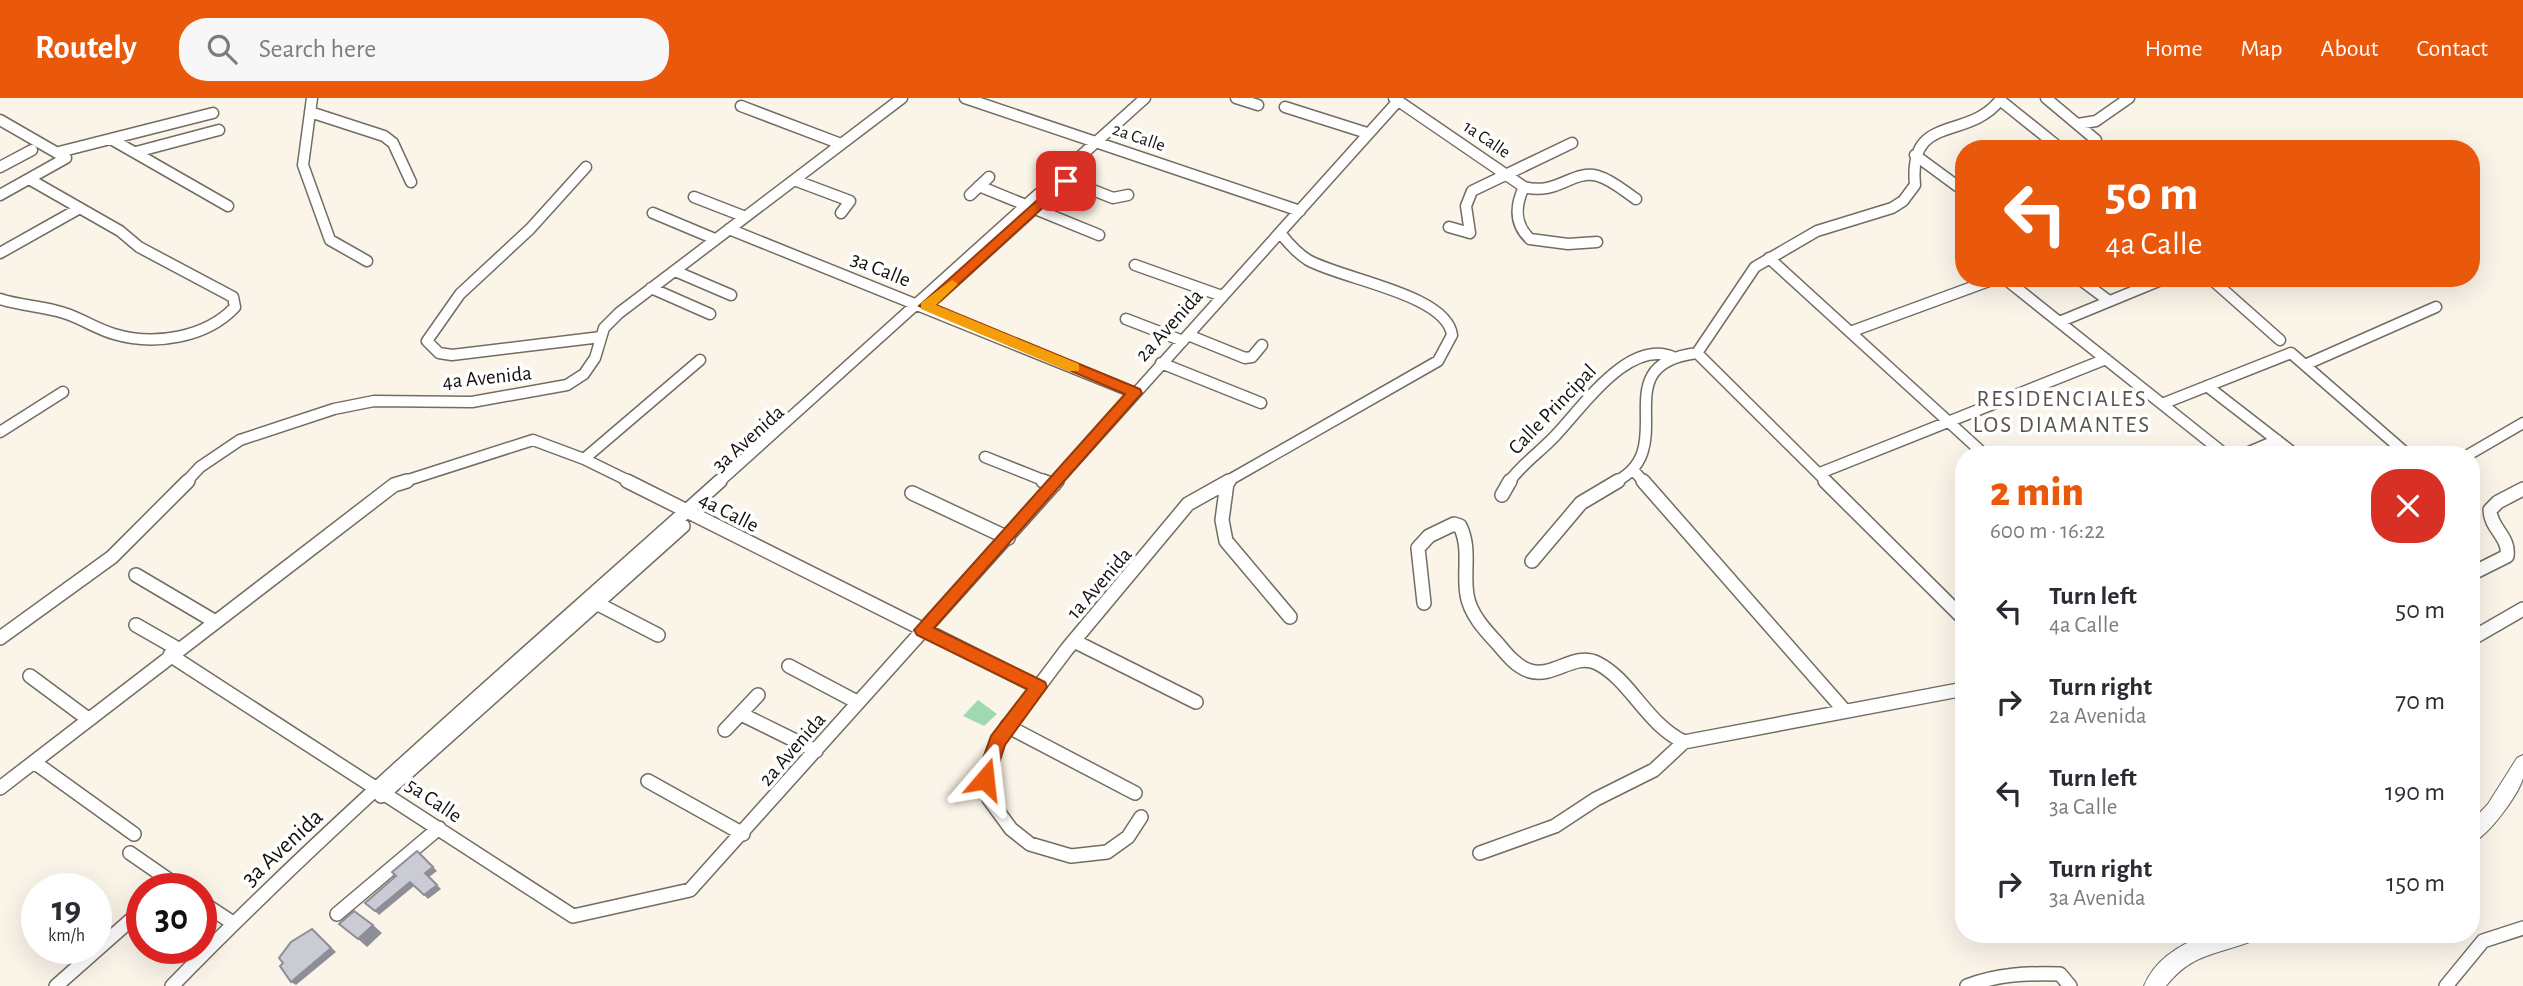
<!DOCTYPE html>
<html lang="en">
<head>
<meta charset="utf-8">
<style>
  :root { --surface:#fff; --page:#f7f7f7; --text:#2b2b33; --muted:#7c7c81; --accent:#ea580c }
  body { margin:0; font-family:"Alegreya Sans",sans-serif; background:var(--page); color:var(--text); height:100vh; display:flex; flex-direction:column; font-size:26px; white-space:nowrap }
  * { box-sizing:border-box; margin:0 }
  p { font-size:23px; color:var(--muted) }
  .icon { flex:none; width:38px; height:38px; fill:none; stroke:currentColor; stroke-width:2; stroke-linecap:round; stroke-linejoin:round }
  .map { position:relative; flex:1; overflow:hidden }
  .drawer { position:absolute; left:1955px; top:348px; width:525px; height:497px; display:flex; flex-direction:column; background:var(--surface); border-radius:28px; box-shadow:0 7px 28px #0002 }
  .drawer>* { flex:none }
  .hud { position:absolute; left:1955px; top:42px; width:525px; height:147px; border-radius:28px; box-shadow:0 7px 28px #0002; background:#ea580c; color:#fff; overflow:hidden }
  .speed { position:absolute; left:21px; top:775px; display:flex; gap:14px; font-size:35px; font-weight:700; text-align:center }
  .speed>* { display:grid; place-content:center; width:91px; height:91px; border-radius:50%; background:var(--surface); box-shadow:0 7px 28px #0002; line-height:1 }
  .speed small { font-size:18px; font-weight:400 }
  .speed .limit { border:10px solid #d22; background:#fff; color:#111 }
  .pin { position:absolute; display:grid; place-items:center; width:60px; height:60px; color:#fff; margin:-30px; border-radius:14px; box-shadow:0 4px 10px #0006 }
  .me { position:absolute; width:77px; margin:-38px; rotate:17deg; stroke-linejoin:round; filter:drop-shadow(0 0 5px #0008) }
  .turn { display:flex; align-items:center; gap:24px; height:147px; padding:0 35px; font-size:32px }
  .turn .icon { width:91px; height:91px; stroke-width:2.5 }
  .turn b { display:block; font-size:49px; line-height:60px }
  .round { display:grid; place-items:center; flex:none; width:74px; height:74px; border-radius:28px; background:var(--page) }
  .overview { display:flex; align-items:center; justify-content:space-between; height:119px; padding:0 35px }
  h1 { font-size:42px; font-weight:800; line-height:52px; color:var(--accent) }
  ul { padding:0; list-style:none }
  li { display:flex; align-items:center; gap:21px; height:91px; padding:0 35px }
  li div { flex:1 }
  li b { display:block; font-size:26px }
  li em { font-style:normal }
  header { display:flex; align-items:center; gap:42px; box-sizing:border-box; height:98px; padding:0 35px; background:var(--accent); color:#fff }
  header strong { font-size:33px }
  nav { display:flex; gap:38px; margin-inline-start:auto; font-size:24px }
  .search { width:490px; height:63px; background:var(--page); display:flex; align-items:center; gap:18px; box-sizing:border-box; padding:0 24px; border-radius:28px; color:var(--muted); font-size:26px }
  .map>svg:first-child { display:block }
  .green { fill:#a0d9b1 }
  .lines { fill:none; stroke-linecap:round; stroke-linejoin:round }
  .minor-far1-casing { stroke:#726d63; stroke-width:13 }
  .minor-casing { stroke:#726d63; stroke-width:16 }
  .tertiary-casing { stroke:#726d63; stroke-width:2 }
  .minor-far1 { stroke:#fff; stroke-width:10 }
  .minor { stroke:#fff; stroke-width:13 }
  .tertiary { fill:#fff; fill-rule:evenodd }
  .shaded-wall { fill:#8e8e96 }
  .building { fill:#cbcbd6; stroke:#8e8e96; stroke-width:2 }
  .route { fill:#ea580c; stroke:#983908; stroke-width:2 }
  .slow { fill:#f59e0b }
  .labels { text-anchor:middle; stroke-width:7; stroke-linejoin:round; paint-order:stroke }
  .far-street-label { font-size:18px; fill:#13110e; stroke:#fff }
  .street-label { font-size:21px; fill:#13110e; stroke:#fff }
  .neighbourhood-label { font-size:23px; letter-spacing:2px; fill:#59544b; stroke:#fff }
  .near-street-label { font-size:24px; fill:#13110e; stroke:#fff }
</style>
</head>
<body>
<header>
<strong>Routely</strong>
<div class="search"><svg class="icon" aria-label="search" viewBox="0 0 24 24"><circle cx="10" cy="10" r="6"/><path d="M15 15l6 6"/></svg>Search here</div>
<nav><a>Home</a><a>Map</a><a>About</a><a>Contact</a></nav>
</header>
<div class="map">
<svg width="2523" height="888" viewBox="0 0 2523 888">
  <rect width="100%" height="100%" fill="#faf4e9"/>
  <path class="green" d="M978,602L997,616L984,628L963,618Z"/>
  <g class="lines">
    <g class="minor-far1-casing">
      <path id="minor-far1" d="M312,0L303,67L330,142L367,163
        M965,0L1300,113
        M1236,0L1258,7
        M1394,0L1524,89C1558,98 1572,71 1598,78C1612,82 1624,93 1636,101
        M2046,0L2096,42
        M2000,2L2061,51
        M741,8L841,46
        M1285,9L1367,35
        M310,14L384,38L393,45L411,84
        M0,22L66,60L0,97
        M2078,26L2096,23L2129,0
        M111,41L228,108
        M59,54L213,15
        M136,54L219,32
        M1915,57L1964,93
        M0,69L32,52
        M586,69L530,131L460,196L427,243L439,255L452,257L601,239
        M1062,80L1113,100L1128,97
        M794,82L850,103L841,115
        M979,88L1099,137
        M1524,89C1515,108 1514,126 1530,141L1568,146L1597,144
        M970,97L989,79
        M694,99L743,118
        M653,115L715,141
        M1449,129L1470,135L1466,108L1472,93L1572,45
        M729,131L1135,295
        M0,155L80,110
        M1769,160L1985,357
        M1135,167L1222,198
        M675,173L731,197
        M2004,180L2226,357
        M2078,180L2109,203
        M2210,180L2280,242
        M651,190L710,216
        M938,198L1088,62
        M0,201C21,208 43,208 64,215C81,220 96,231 114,236C154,248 206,240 235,209L233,199L139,149L120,133L29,81
        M1126,221L1183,243
        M2059,224L2166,180
        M1850,234L1997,180
        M1188,237L1245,260L1252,259L1262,247
        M1697,255L1755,169L1817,133L1892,110L1903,103L1915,87C1908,14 1967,44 2000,2
        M1161,265L1261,305
        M2307,266L2436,209
        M2207,288L2296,357
        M2162,306L2291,255L2408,357
        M0,334L63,294
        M2242,357L2277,342
        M2468,357L2523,325
        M985,359L1048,384
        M584,361L700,262
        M1635,374L1644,384
        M1820,375L2106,261
        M186,384L200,369L240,342L334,311L374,303L472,304L567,287L584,276L595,260L604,230L619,215L902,0
        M402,384L533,342L584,361L631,384
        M719,384L1145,0
        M1056,384L1398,3
        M1226,384L1438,263L1452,237C1447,196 1341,181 1308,162C1297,155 1289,146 1281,136
        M1509,384C1521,367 1541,353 1555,338C1583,309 1630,238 1675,260
        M1615,384C1684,350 1601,267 1697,255L1827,384"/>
    </g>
    <g class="minor-casing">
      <path id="minor" d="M627,383L1038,589
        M1043,383L1054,387
        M1643,383L1844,612
        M1825,383L1964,521
        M1227,385L1222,422L1226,443L1290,519
        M912,395L1008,440
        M1502,397L1510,383
        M1532,463L1581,405L1618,383
        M2471,476L2507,458C2510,439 2490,430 2490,412L2498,404L2523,391
        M136,477L214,523
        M1424,505L1418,450L1429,438L1454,426L1460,428C1471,451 1463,473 1467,497C1470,516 1485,532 1498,546C1507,557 1517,569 1530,573C1554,580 1574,554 1597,565C1631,582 1645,625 1684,644L1964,591
        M598,506L658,537
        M136,527L178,551
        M0,540L112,459L188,383
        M2471,541L2523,511
        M1074,543L1196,604
        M170,557L573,818L690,792L1057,383
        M789,568L857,604
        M30,578L88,621
        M741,616L816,653
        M1007,628L1135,695
        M725,632L758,597
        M34,664L134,736
        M648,683L743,736
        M0,690L394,387L407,383
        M381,698L683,428
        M1141,719L1128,739L1107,754L1071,758L1030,746L1011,731L989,701L987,669L997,644L1067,551L1188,406L1229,383
        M130,755L182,791
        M1480,755L1555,728L1596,701L1654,672L1684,644
        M201,804L233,825
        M337,816L439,730
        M56,888L142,812
        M172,888C345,710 536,549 720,383
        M1967,888C1997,876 2028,875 2060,876L2070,888
        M2446,888L2483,843L2523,830"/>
    </g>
    <g class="tertiary-casing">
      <path id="tertiary" d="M2523,657C2523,664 2523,673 2523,680C2519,696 2487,740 2471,745V724L2488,706L2517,660Z
        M2209,836H2255L2252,843C2216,857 2192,855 2166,888H2144C2155,861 2182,845 2209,836Z"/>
    </g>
    <use href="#minor-far1" class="minor-far1"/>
    <use href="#minor" class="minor"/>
    <use href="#tertiary" class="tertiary"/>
  </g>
  <path class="shaded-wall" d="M433,769L437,773L429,779L425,775Z
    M410,784L414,788L379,817L375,813Z
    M437,787L441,791L428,801L424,797Z
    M373,827L382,835L367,849L358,841Z
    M312,831L336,854L296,887L291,884Z"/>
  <path class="building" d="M417,753L433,769L425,775L437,787L424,797L410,784L375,813L365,805L396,778L392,774Z
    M354,813L373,827L358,841L339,826Z
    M312,831L331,850L291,884L280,868L283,865L279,860L291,844Z"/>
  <path class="route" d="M1062,80L1072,83L936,207L1140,291L1142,295L934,530L1045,584L1047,589L1005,647L992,686H979L976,681L991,638L1027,591L917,537L914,532L1125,296L919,208Z"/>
  <path class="slow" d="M952,182L958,186L936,207L1079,266V273H1068L921,211V205Z"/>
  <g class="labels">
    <g class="far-street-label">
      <text transform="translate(1139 39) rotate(19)" y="6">2a Calle</text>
      <text transform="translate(1487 41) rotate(34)" y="6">1a Calle</text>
    </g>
    <g class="street-label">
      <text transform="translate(881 171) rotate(22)" y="7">3a Calle</text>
      <text transform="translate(1169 227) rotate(-48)" y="7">2a Avenida</text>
      <text transform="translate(487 279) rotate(-6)" y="7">4a Avenida</text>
      <text transform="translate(1552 311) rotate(-46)" y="7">Calle Principal</text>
      <text transform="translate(748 340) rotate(-42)" y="7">3a Avenida</text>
      <text transform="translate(729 414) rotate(27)" y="7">4a Calle</text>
      <text transform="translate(1099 485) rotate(-49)" y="7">1a Avenida</text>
      <text transform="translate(792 651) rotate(-49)" y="7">2a Avenida</text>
      <text transform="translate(434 702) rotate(34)" y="7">5a Calle</text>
    </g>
    <g class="neighbourhood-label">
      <text x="2062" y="308">RESIDENCIALES<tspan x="2062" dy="26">LOS DIAMANTES</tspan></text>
    </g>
    <g class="near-street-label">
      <text transform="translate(282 749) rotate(-43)" y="8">3a Avenida</text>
    </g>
  </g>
</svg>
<div class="speed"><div>19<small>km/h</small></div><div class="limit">30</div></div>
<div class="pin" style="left:1066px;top:83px;background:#d93025"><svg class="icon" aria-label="arrive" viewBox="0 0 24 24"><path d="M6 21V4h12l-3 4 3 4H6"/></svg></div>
<svg class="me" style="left:985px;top:681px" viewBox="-20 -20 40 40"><path d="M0-17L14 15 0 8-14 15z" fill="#ea580c" stroke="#fff" stroke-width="4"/></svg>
<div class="hud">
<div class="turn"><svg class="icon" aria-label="left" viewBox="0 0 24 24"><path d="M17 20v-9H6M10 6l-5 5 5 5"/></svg><div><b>50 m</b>4a Calle</div></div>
</div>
<section class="drawer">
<div class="overview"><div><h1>2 min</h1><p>600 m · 16:22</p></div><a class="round" style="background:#d93025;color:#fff"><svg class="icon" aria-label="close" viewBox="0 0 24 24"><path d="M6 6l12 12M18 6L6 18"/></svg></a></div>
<ul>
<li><svg class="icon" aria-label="left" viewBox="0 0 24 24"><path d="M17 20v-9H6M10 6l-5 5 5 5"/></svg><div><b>Turn left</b><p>4a Calle</p></div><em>50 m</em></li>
<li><svg class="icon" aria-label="right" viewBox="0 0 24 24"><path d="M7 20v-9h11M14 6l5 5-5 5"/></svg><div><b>Turn right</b><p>2a Avenida</p></div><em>70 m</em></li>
<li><svg class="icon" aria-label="left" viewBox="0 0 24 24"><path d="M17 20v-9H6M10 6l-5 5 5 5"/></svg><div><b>Turn left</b><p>3a Calle</p></div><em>190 m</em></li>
<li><svg class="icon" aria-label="right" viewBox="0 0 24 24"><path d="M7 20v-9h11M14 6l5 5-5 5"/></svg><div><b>Turn right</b><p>3a Avenida</p></div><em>150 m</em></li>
</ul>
</section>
</div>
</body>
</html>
